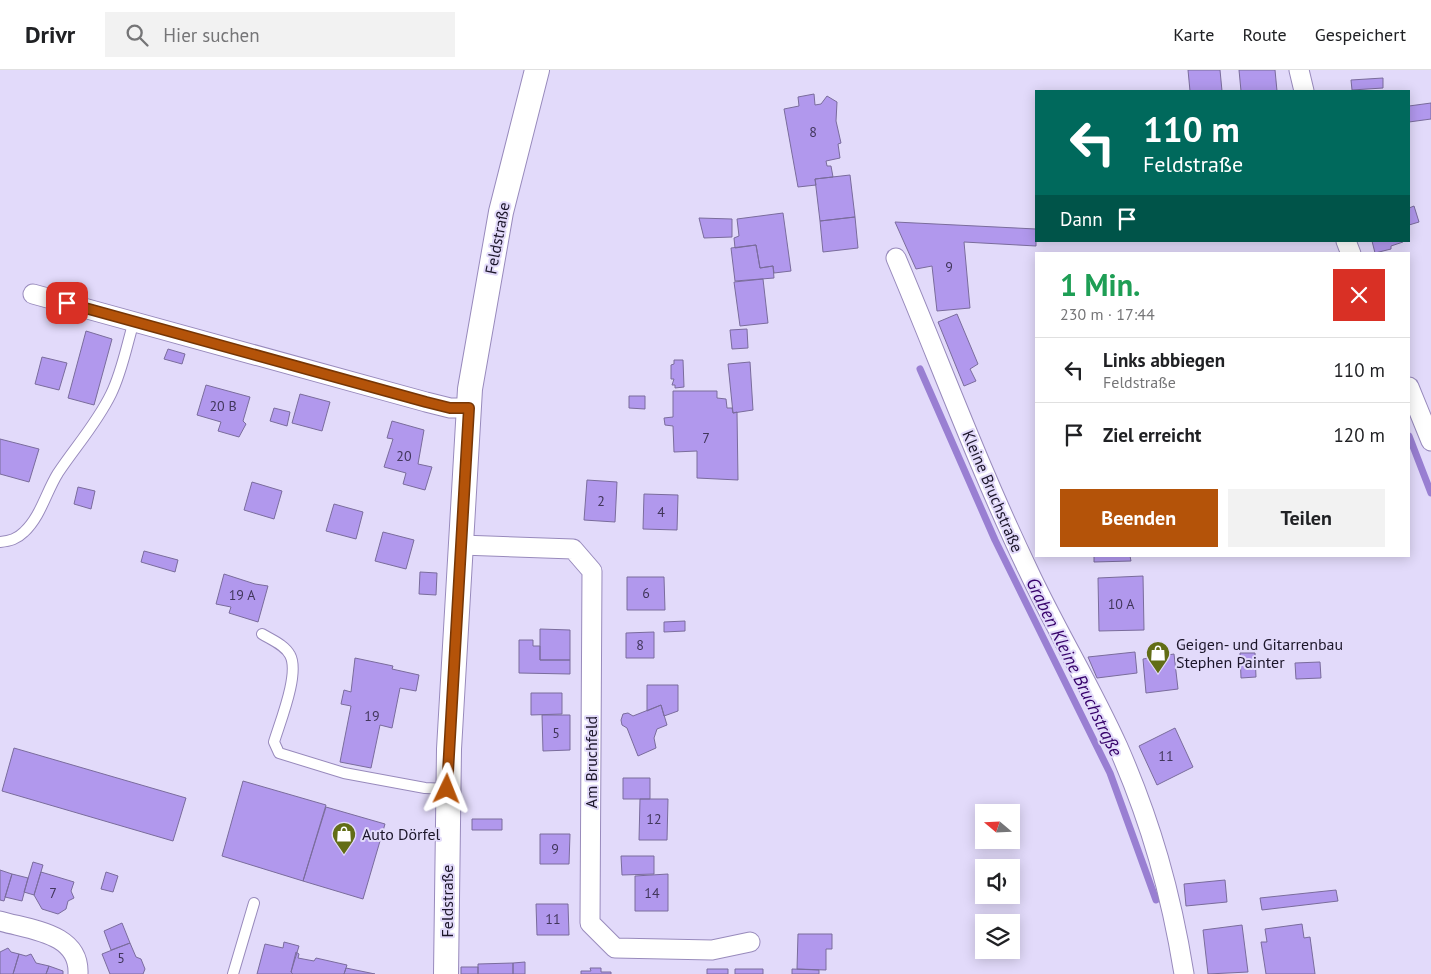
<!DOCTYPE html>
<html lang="de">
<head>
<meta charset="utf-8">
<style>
  :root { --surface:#fff; --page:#f2f2f2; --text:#202124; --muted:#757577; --line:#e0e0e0; --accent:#b45309 }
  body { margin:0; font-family:"PT Sans",sans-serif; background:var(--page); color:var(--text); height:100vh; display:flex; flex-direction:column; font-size:19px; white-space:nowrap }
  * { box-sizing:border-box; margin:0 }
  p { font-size:16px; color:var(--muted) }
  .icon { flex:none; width:28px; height:28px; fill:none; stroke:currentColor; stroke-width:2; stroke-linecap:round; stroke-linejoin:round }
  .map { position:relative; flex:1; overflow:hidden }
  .details { position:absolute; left:1035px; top:182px; width:375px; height:305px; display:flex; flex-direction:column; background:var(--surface); border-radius:0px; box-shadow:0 2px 12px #0003 }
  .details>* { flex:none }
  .top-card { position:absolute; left:1035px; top:20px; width:375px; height:152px; border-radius:0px; box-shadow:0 2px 12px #0003; background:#00695c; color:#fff; overflow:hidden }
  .needle { width:32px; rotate:289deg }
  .tools { position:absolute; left:975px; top:734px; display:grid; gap:10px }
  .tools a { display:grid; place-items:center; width:45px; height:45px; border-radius:0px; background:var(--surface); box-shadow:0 2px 12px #0003; font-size:25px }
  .pin { position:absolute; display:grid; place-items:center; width:42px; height:42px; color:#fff; margin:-21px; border-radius:10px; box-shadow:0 2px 8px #0006 }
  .me { position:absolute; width:55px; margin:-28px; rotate:2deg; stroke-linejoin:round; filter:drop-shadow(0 0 4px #0008) }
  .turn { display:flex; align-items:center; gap:18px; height:105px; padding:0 25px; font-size:22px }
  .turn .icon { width:65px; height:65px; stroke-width:2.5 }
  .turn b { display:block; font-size:35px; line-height:42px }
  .then { display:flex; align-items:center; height:48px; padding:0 25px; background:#0003; gap:10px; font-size:19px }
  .round { display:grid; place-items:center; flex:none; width:52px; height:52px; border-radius:0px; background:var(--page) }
  .head { display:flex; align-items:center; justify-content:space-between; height:85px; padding:0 25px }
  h1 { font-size:30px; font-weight:700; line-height:38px; color:#1e9e55 }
  .action { display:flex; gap:10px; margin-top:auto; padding:10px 25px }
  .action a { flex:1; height:58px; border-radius:0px; background:var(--accent); color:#fff; font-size:20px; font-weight:700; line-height:58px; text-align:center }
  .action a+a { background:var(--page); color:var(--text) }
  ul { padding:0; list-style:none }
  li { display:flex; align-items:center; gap:15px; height:65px; padding:0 25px; border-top:1px solid var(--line) }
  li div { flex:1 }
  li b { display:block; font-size:19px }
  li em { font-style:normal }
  header { display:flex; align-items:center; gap:30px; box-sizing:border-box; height:70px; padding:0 25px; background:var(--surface); border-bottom:1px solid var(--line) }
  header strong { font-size:24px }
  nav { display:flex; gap:28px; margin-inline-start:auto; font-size:18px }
  .search { width:350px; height:45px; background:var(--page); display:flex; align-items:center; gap:12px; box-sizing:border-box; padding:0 18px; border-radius:0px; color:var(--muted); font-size:19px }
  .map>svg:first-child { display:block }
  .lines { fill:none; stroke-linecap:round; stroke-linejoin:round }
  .stream { stroke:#997fd2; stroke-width:7 }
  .building { fill:#b198ed; stroke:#7a6c9c }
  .service-casing { stroke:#988abc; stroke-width:12 }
  .minor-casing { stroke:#988abc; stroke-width:21 }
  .tertiary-casing { stroke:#988abc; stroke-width:26 }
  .service { stroke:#fff; stroke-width:10 }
  .minor { stroke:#fff; stroke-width:19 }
  .tertiary { stroke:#fff; stroke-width:24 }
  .route-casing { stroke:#753606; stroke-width:12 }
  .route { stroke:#b45309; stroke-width:9 }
  .labels { text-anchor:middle; stroke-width:4; stroke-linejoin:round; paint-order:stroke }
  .number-label { font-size:14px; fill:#41365b }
  .street-label { font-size:16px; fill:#1c162a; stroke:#e2dafa }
  .poi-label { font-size:16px; fill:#1c162a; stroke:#e2dafa; text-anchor:start }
  .water-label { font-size:18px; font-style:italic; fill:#36016a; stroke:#e2dafa }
</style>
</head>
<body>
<header>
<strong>Drivr</strong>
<div class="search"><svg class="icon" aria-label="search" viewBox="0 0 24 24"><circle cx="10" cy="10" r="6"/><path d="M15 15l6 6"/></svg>Hier suchen</div>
<nav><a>Karte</a><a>Route</a><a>Gespeichert</a></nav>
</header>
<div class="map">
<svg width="1431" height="904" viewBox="0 0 1431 904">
  <rect width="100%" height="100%" fill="#e2dafa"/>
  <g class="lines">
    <path class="stream" d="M920,299L995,470L1110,703L1156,830
      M1409,366L1431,423"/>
  </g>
  <path class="building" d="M1188,0H1220L1222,21H1190Z
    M1239,0H1275L1277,21H1241Z
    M1383,8V18L1352,20L1351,10Z
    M814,24L815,35L821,34L827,26L837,32L836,51L841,73L838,74L840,88L826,91L827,96H831L833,107L815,109L816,115L798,117L784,39L799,36L798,27Z
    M1431,33V49L1409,52V36Z
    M850,105L855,147L820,151L815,109Z
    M1414,136L1419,152L1409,155V138Z
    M783,143L791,201L774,203L773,196L760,198L756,175L735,178L734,168L739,166L737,149Z
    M855,147L858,178L823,182L820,151Z
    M699,148L732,149V167L704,168Z
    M895,152L1036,159V176L964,172L970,238L937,241L932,196L916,199Z
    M1372,171H1403V172L1391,176V179L1375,183Z
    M756,175L760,198L773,196L774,208L735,211L731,178Z
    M763,209L768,253L740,256L734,212Z
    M957,244L978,294L970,299L976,311L964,316L938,252Z
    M747,259L748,278L732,279L730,260Z
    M86,261L112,269L94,335L68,328Z
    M168,279L185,284L182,294L164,289Z
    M42,287L67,293L59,320L35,314Z
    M674,290H683L684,317L675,318V315H672L674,309H671V295L674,294Z
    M750,292L753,340L733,343L728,294Z
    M206,315L250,327L243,351L246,354L239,367L218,361L221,352L197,345Z
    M673,321H717V328L726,329L727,338H732L733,343L737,342L738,410L697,408V381L674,382L673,356L665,355L664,348L673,347Z
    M300,324L330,332L322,361L292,353Z
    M629,326H645V339L629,338Z
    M274,338L290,342L287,356L270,351Z
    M392,351L424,360L418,394L432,397L425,420L403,414L406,403L384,397L393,369L387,368Z
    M0,369L39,379L29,412L0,404Z
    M587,410L617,412L615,452L584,450Z
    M252,412L282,421L274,449L244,440Z
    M78,417L95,421L91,439L74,434Z
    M644,424L678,425L677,460L643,459Z
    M334,434L363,442L356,469L326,461Z
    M383,462L414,470L406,499L375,491Z
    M144,481L178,490L175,502L141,492Z
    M1094,486H1130L1131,491L1094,492Z
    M420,502L437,503L436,525L419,524Z
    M224,504L255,514L268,516L258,552L229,543L231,537L216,534Z
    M1143,506L1144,560L1099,561L1098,508Z
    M627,507H664L665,540H627Z
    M685,551V561L664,562V552Z
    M540,559L570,560V590H540Z
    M654,562V588H626V563Z
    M519,570H533V576H540V590H570V604L519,603Z
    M1135,582L1137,603L1097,608L1088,587Z
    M1240,583H1255L1256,607L1241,608Z
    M1174,584L1178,619L1146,623L1143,589Z
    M355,588L393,596L392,599L419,605L416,621L400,618L392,658L380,655L371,698L340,692L351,636L341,634L344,620L351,622Z
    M1320,592L1321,608L1296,609L1295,593Z
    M647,615H678V641L664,646L661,635L647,641Z
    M531,623H562V644L531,645Z
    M661,635L667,655L657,659L654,668L656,678L638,686L627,658L622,655L621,650L623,644L628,643L633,646Z
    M542,645H570V680L543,681Z
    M1175,658L1193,697L1157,715L1139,676Z
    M14,678L186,728L173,771L2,721Z
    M623,708H650V729H623Z
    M243,711L326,735L303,811L222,786Z
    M640,729H668L667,770H639Z
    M326,737L385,754L363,829L303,811Z
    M472,749H502V760H472Z
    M540,764H570L569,794H540Z
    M621,786H654V804L622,805Z
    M33,792L43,795L34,825L24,822Z
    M0,800L12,804L4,831L0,830Z
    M41,802L74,812L71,821L74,828L68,831L66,839L58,844L42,839L34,825Z
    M106,802L118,806L113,822L101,819Z
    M12,804L28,808L22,831L5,827Z
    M668,804V841H635V806Z
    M1225,810L1227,832L1186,836L1184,814Z
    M1336,820L1338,831L1262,840L1260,828Z
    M536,834H568L569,865H537Z
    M122,853L130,873L111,880L104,861Z
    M1302,854L1304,868L1310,867L1315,904H1266L1261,872H1267L1265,859Z
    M1242,855L1248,902L1208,904L1203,860Z
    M798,864H832V879H826V900L797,899Z
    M284,872L299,876L291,902L293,904H257L265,874L283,878Z
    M130,873L136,887L141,889L145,899L143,904H110L102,884Z
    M8,878L11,882L19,884L13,904H0V882Z
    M296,882L299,884L298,888L314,891L316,888L347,895L344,904H293L291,902Z
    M19,884L26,886L31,884L36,893L49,896L46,904H13Z
    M525,892V904H513V893Z
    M513,893V904H478V894Z
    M49,896L63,901V904H46Z
    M461,897H478V904H461Z
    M346,898L375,904H344Z
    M590,898H601V902H611V904H581V901H591Z
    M707,899H728V904H707Z
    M735,899H763V904H735Z
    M792,899L819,900V904H792Z"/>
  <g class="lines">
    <g class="service-casing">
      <path id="service" d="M0,472C10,471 17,469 24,462C41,446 46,422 58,403C76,376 97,353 111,324C122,302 127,274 134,251
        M262,564C272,570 285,575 290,585C300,603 280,652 274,672L279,683L344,703L425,718L447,719
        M233,904L254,833"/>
    </g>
    <g class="minor-casing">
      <path id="minor" d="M1299,0L1304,21
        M1346,171L1351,184
        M896,188C940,292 979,398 1028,500C1056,560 1091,617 1118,677C1151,752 1171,823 1184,904
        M33,224L426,332L450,338H469
        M1409,317L1431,371
        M461,475L573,479L592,501L590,853L615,878L712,880L750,872
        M0,851C31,860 80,863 78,904"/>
    </g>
    <g class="tertiary-casing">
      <path id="tertiary" d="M446,904L449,679L470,319L501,142L537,0"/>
    </g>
    <use href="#service" class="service"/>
    <use href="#minor" class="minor"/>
    <use href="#tertiary" class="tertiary"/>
  </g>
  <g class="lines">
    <g class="route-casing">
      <path id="route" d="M67,233L426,332L450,338H469L447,719"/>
    </g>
    <use href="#route" class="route"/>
  </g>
  <defs>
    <g id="shop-pin" transform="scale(1.25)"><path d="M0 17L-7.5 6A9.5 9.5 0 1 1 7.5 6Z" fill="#626d16" stroke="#e2dafa"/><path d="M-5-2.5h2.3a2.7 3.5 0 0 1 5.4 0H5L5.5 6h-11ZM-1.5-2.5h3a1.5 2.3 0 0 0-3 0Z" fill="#fff"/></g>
  </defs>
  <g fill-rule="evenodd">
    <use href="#shop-pin" x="1158" y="583"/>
    <use href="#shop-pin" x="344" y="764"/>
  </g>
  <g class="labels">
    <g class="number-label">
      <text x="813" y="67">8</text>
      <text x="949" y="202">9</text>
      <text x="223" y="341">20 B</text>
      <text x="706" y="373">7</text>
      <text x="404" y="391">20</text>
      <text x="601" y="436">2</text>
      <text x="661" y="447">4</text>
      <text x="646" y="528">6</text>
      <text x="242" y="530">19 A</text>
      <text x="1121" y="539">10 A</text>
      <text x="640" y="580">8</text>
      <text x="372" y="651">19</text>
      <text x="556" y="668">5</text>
      <text x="1166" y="691">11</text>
      <text x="654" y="754">12</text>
      <text x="555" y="784">9</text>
      <text x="53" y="828">7</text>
      <text x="652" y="828">14</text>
      <text x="553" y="854">11</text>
      <text x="121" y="893">5</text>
    </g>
    <g class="street-label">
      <text transform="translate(497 168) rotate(-79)" y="6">Feldstraße</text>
      <text transform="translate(993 421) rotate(67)" y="6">Kleine Bruchstraße</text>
      <text transform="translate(591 692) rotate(-90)" y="6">Am Bruchfeld</text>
      <text transform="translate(447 831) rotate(-90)" y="6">Feldstraße</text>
    </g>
    <g class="poi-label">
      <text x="1176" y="580">Geigen- und Gitarrenbau<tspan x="1176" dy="18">Stephen Painter</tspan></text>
      <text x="362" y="770">Auto Dörfel</text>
    </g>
    <g class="water-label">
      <text transform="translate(1074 597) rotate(64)" y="6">Graben Kleine Bruchstraße</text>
    </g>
  </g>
</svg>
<div class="tools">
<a><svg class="needle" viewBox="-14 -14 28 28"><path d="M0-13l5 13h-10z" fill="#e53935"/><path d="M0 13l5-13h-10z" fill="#757577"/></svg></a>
<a><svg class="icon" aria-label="sound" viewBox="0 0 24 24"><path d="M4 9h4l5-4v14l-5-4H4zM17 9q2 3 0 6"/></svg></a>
<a><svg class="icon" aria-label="layers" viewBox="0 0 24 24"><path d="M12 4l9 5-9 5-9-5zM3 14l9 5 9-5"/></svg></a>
</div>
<div class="pin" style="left:67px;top:233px;background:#d93025"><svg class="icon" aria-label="arrive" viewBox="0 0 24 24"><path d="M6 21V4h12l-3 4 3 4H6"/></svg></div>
<svg class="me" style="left:447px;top:719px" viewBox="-20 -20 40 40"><path d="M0-17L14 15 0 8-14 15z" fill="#b45309" stroke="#fff" stroke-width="4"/></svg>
<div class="top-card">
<div class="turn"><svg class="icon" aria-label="left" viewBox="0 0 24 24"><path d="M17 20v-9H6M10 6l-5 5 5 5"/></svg><div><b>110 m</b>Feldstraße</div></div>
<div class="then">Dann<svg class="icon" aria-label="arrive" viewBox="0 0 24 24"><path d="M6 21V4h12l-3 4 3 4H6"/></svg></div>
</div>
<section class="details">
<div class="head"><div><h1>1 Min.</h1><p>230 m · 17:44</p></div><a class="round" style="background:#d93025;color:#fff"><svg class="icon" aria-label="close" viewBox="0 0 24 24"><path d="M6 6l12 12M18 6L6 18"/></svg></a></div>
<ul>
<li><svg class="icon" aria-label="left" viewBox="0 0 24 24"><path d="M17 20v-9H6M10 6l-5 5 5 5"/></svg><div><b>Links abbiegen</b><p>Feldstraße</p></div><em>110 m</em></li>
<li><svg class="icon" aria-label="arrive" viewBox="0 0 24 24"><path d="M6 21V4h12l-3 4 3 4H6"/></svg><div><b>Ziel erreicht</b></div><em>120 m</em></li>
</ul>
<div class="action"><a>Beenden</a><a>Teilen</a></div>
</section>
</div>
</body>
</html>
